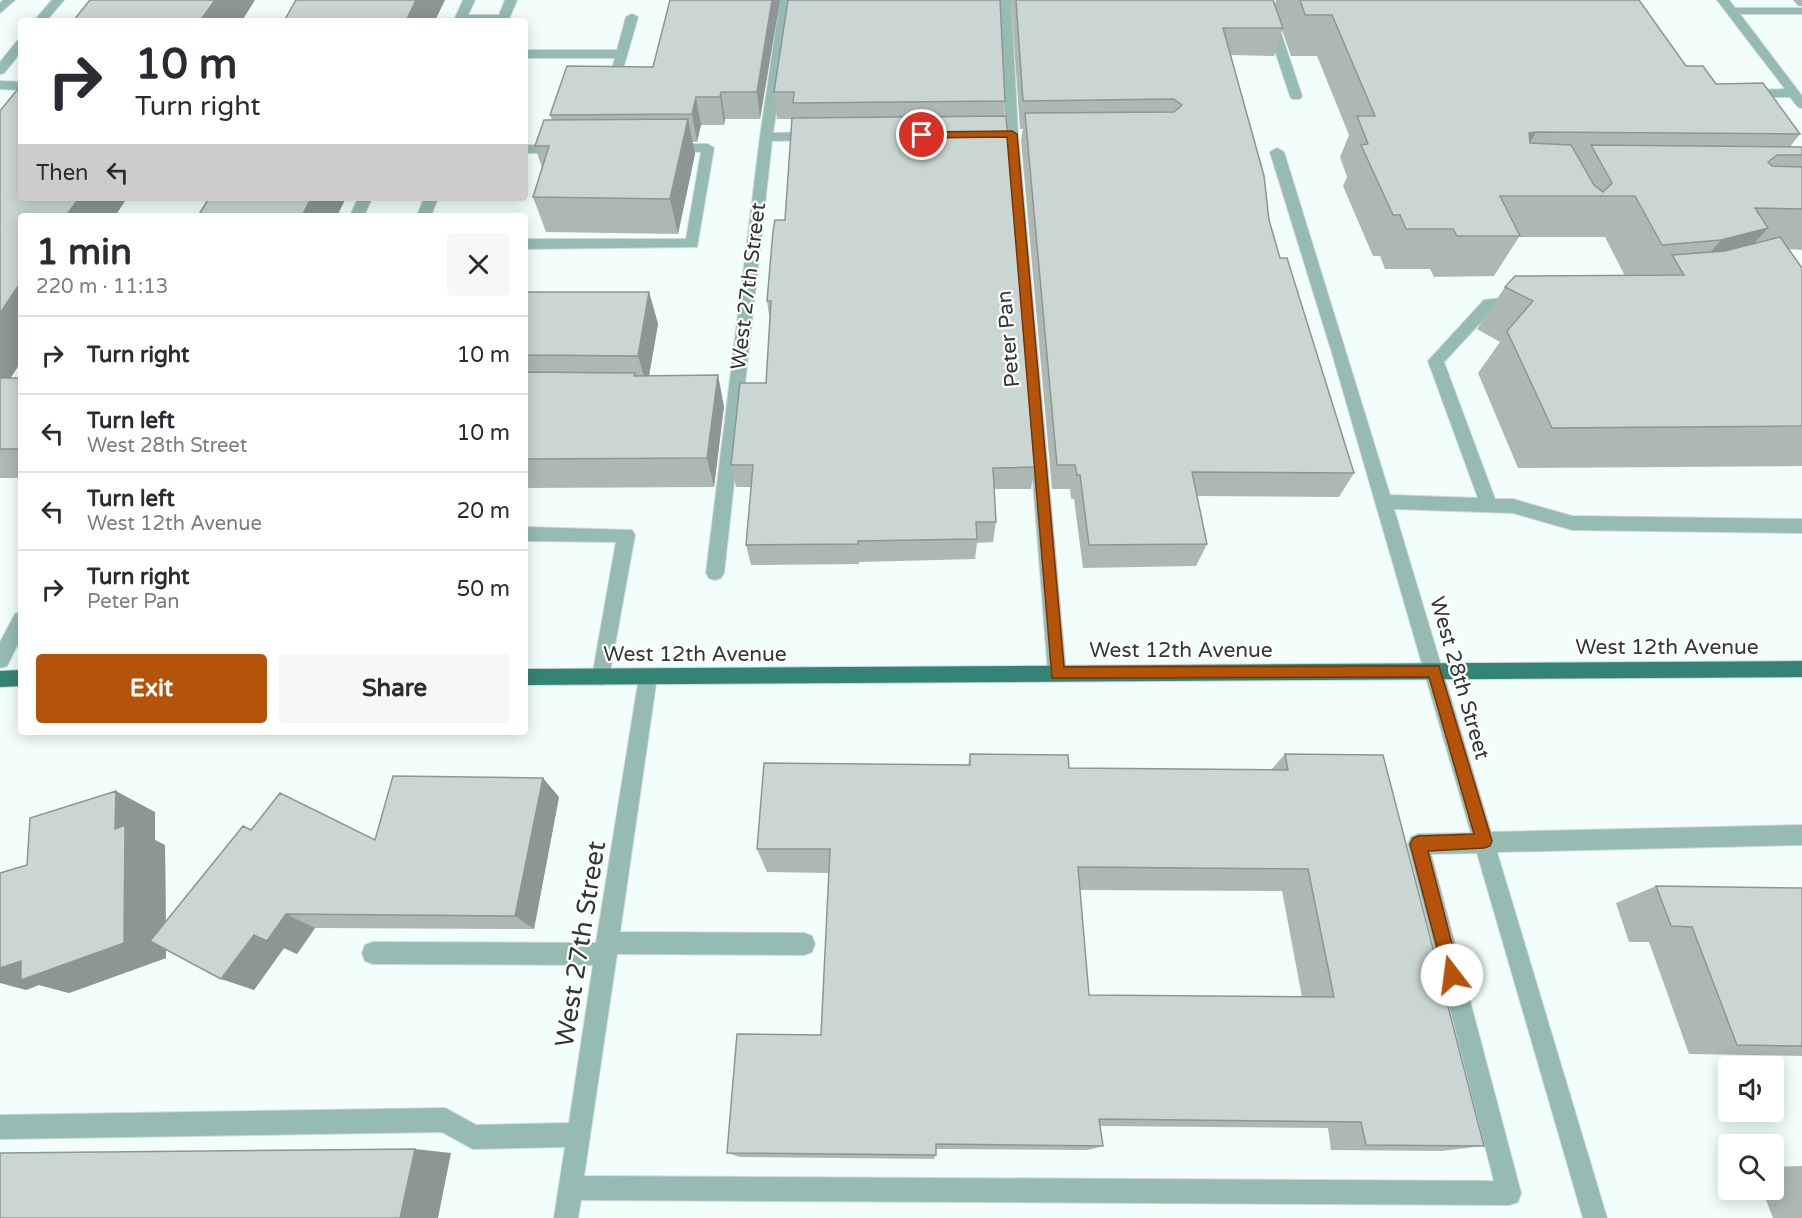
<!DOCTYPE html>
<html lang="en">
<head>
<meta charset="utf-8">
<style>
  :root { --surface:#fff; --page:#f7f7f7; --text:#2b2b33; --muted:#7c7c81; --line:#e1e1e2; --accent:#b45309 }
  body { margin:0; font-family:"Varela Round",sans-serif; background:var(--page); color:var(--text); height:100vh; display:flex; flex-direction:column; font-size:22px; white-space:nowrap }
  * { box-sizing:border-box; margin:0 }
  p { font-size:20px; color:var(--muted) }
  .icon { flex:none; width:33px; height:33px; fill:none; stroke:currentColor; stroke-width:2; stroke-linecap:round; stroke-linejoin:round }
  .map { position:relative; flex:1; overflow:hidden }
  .panel { position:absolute; left:18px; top:213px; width:510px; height:522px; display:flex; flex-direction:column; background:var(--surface); border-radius:6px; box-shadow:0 3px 15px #0003 }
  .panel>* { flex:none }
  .top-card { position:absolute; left:18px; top:18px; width:510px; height:183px; border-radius:6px; box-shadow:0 3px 15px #0003; background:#fff; color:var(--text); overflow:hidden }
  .tools { position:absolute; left:1718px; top:1056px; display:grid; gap:12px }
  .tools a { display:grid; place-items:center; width:66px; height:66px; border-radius:6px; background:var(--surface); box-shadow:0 3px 15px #0003; font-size:30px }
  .pin { position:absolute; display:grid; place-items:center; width:51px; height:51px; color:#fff; margin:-26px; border:3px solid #fff; border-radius:50%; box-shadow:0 2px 6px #0007 }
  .me { position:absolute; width:66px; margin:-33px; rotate:345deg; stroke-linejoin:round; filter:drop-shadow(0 0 4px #0008) }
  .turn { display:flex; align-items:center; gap:21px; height:126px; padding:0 18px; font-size:27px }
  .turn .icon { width:78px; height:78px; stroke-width:2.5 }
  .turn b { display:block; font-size:42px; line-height:51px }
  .then { display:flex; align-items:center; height:57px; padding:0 18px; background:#0003; gap:12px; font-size:22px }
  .round { display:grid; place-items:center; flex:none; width:63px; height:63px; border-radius:6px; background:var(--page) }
  .summary { display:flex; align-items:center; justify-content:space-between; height:102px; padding:0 18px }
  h1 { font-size:36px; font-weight:700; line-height:45px }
  .cta { display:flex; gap:12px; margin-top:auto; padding:12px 18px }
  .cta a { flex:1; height:69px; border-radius:6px; background:var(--accent); color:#fff; font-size:24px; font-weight:700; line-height:69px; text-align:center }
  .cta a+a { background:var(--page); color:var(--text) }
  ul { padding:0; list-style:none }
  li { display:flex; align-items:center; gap:18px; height:78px; padding:0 18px; border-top:2px solid var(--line) }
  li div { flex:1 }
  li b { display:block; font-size:22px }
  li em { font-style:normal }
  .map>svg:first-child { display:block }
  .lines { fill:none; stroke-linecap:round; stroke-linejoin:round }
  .minor-casing { stroke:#cfdad8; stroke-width:2 }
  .major-casing { stroke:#cfdad8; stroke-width:2 }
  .minor { fill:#95bbb2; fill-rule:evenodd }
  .major { fill:#348476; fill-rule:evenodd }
  .wall { fill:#adb8b5; fill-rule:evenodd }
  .shaded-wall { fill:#8d9694 }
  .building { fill:#c9d6d3; stroke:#8d9694; stroke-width:1.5; fill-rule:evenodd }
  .route { fill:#b45309; stroke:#753606; stroke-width:1.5 }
  .labels { text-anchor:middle; stroke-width:4.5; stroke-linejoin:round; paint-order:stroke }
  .street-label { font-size:21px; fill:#323736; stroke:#fff }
  .near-street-label { font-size:26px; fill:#323736; stroke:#fff }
</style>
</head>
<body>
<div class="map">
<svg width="1802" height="1218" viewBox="0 0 1802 1218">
  <rect width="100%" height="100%" fill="#f1fefb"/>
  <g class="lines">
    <g class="minor-casing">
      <path id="minor" d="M3,0H15L0,13V3Z
        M52,0H64L46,21H34Z
        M463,0H475L468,15H499L505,0H517L508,21L457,20L455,18Z
        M780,0H792L773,133L815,132L821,136L815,140L772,141L724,573L721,578L715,580L709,578L706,573L760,137Z
        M999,0H1011L1018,134L1066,673L1064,679L1057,681L1050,679L1048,673L1006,134Z
        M1258,0H1270L1302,96L1300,99H1292L1290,96Z
        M1717,0H1729L1735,8H1802V14H1740L1802,96V108L1798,107L1790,97H1744L1742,94L1748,90L1785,89Z
        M632,14L638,17L619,83L609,80L615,58H525V50H617L626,17Z
        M21,40V52L4,73L0,74V62L17,41Z
        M0,81L21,82V90L0,89Z
        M669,144H708L714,148L697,247L525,249V239H686L701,152L664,151V145Z
        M525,145H560L567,149L560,153H525Z
        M1277,148L1284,152L1390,495L1478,498L1428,361L1484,300L1519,296L1526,301L1524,305L1493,309L1444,362L1495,499H1513L1572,516L1802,519V533L1572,530L1513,513L1394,509L1491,832L1802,825V845L1497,852L1607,1218H1583L1477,853L1431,854L1521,1193L1518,1202L1509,1205L581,1200L578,1218H554L565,1147L473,1149L442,1132L0,1139V1115L445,1108L476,1125L569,1123L593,965L373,964L365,961L362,953L365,945L373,942L596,943L639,677L641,671L648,669L655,671L657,677L620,932L804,933L812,936L815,944L812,952L804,955L617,954L584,1176L1494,1181L1408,844L1411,837L1418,834L1471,833L1332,353L1270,152Z
        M358,198H372L364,216H350Z
        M424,198H438L431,216H417Z
        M525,527L632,530L635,535L608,683L601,685L594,683L592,677L616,542L525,541Z
        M21,612V638L7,666L0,668V642L15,614Z"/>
    </g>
    <g class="major-casing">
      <path id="major" d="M1802,661V677L525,685V669Z
        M21,670V686L0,687V671Z"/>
    </g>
    <use href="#minor" class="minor"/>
    <use href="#major" class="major"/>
  </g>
  <path class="wall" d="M670,0H780L760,119H725L724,125H701L697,142H692L695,154L678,234L546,232L533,197L542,168L535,146L552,120L550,115L653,67Z
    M788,0L1005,101L1004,116L1035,467L1031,489H994L996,522L993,542L977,543L975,559L859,562V564L751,565L746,545L751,487H736L731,465L766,383L770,323L767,301L785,220L792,119H777L774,92Z
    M1011,0H1273L1275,4L1276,0H1639L1686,66L1800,134L1790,147H1802V250L1789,249L1802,268V466L1518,468L1478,373L1500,342L1477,329L1505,287L1625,276L1605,237H1519L1494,276L1434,277L1430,269H1385L1380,256H1373L1343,186L1347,177L1340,157L1349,135L1317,56H1291L1282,30L1274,56L1231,55L1269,220L1280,258L1354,473L1339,497L1197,496L1207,544L1196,566L1083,568L1074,499H1071L1070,489H1052L1021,140L1023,129H1020Z
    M1793,0H1802V6H1798Z
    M0,111L127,198L115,216H21V362L10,378H21V478H0Z
    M525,292H649L658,324L649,376L724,406L714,487L525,488Z
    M970,754L1069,768L1271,770L1285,754L1484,1146L1441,1151L1331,1150L1328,1128L1100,1126L1103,1146L1088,1150L936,1149V1155L934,1159L740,1157L727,1153L821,1035L829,873L767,872L757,849L968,765ZM1080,890L1282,891L1302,997L1089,995Z
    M559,797L534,929L315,928L297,954L284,948L254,990L166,950V958L69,993L39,985L26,990L27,865L155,812V840L165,845L166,922L251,830L375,840Z
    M1656,886L1802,888V1056L1689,1054L1649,942H1629L1616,903Z
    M1802,1166V1218H1773L1762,1190H1773V1167Z"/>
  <path class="shaded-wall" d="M215,0H255L242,21H200Z
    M416,0H445L435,21H406Z
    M772,0H780L760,119L757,92Z
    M721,92L725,119L724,125L720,97Z
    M696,97L701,125L697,142L692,114Z
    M688,119L695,154L678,234L670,199Z
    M1536,132L1512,173L1529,133Z
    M79,198H127L115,216H66Z
    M311,198H346L337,216H302Z
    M1768,228L1732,268L1687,280L1721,240Z
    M21,282V362L0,394V313Z
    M649,292L658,324L647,387L638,356Z
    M718,375L724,406L714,487L707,458Z
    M543,778L559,797L534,929L515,916Z
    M116,791L155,812V840L165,845L166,958L69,993L39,985L26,990L0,983V968Z
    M286,914L315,928L297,954L284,948L254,990L221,979L254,935Z
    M415,1149L451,1153L438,1218H400Z"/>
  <path class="building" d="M90,0H215L200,21H73Z
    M296,0H416L406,21H284Z
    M670,0H772L757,92H721L720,97H696L692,114L550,115L567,66L653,67Z
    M788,0H1000L1005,101L793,103L794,92H774Z
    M1016,0H1273L1283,28H1223L1264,176L1269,220L1280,258H1287L1354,473L1192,472L1207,544L1089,545L1080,475H1077L1075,465H1057L1025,113L1174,112L1182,105L1174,99L1023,101Z
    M1300,0H1639L1686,66H1703L1716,84L1763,83L1800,134L1536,132L1529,133L1530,143L1571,145L1594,185L1603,192L1612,183L1591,145L1802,147V155H1777L1768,162L1772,166L1802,167V209L1755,208L1768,228L1721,240L1662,245L1635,196H1500L1520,236H1457L1453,229H1406L1400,215H1393L1361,145L1368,144L1357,116H1375L1332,15H1305Z
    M21,85V198H79L66,216H21V282L0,313V111Z
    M1006,116L1035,467L993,468L996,522H976L977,539L858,541V544L746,545L753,465H731L740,383H766L771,301H767L773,231L775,220H785L792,118Z
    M688,119L670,199L533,197L549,146H535L544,120Z
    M209,198H311L302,216H198Z
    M1780,237L1802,268V426L1552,428L1507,331L1533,301L1505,287L1515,276L1684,275L1672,255L1725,251Z
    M525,292H649L638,356L525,355Z
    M525,372L635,373L634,376L718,375L707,458L525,459Z
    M0,378H21V449H0Z
    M970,754L1068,755L1069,768L1288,770L1285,754L1383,755L1484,1146L1366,1145L1361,1122L1099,1119L1103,1146L936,1144V1155L727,1153L737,1034L821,1035L830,849H757L764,763L970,765ZM1078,867L1308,869L1334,997L1089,995Z
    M393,776L543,778L515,916L286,914L267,941L254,935L221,979L150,941L243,826L251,830L280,793L375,840Z
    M116,791L115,829L125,825L124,943L21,980V961L0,968V873L27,865L30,818Z
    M1656,886L1802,888V1046L1737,1045L1692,927L1671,926Z
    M415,1149L400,1218H0V1153Z"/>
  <path class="route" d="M1012,131L1017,134L1064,667L1439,666L1492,841L1490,846L1484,848L1428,851L1460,975L1458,981L1452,983L1446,981L1444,975L1410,844L1413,838L1418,836L1474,834L1429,677L1052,678L1007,137L922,138L917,135L922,132Z"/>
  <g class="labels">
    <g class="street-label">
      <text transform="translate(748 286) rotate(-83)" y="7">West 27th Street</text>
      <text transform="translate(1008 339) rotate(-95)" y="7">Peter Pan</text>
      <text x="1667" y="654">West 12th Avenue</text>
      <text x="1181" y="657">West 12th Avenue</text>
      <text x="695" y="661">West 12th Avenue</text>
      <text transform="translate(1460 678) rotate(74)" y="7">West 28th Street</text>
    </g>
    <g class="near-street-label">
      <text transform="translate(580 944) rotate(-81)" y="9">West 27th Street</text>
    </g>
  </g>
</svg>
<div class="tools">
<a><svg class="icon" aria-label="sound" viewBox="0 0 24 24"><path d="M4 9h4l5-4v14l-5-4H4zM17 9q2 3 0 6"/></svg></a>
<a><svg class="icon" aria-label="search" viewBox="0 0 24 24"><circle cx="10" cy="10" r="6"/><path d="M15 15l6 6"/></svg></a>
</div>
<div class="pin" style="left:922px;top:135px;background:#d93025"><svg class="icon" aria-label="arrive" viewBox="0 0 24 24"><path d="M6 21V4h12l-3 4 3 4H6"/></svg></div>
<svg class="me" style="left:1452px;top:975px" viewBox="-20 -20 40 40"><circle r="19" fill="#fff"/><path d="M0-13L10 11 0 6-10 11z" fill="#b45309"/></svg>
<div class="top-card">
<div class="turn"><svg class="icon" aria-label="right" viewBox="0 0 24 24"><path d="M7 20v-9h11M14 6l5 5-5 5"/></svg><div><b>10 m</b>Turn right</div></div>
<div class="then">Then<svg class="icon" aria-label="left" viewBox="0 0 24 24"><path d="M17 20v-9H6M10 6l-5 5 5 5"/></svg></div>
</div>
<section class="panel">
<div class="summary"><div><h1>1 min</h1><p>220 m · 11:13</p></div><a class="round"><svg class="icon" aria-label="close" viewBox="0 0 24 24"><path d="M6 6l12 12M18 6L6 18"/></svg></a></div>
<ul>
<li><svg class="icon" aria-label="right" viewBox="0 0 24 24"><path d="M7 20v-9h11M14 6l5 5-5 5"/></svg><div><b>Turn right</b></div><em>10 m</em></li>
<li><svg class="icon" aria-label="left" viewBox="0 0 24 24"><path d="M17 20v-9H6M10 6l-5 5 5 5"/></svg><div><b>Turn left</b><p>West 28th Street</p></div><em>10 m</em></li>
<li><svg class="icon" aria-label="left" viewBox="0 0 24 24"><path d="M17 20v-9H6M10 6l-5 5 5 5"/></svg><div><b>Turn left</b><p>West 12th Avenue</p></div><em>20 m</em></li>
<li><svg class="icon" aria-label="right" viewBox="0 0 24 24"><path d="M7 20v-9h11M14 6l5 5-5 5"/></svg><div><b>Turn right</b><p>Peter Pan</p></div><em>50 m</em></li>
</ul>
<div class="cta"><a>Exit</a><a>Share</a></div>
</section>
</div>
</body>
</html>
